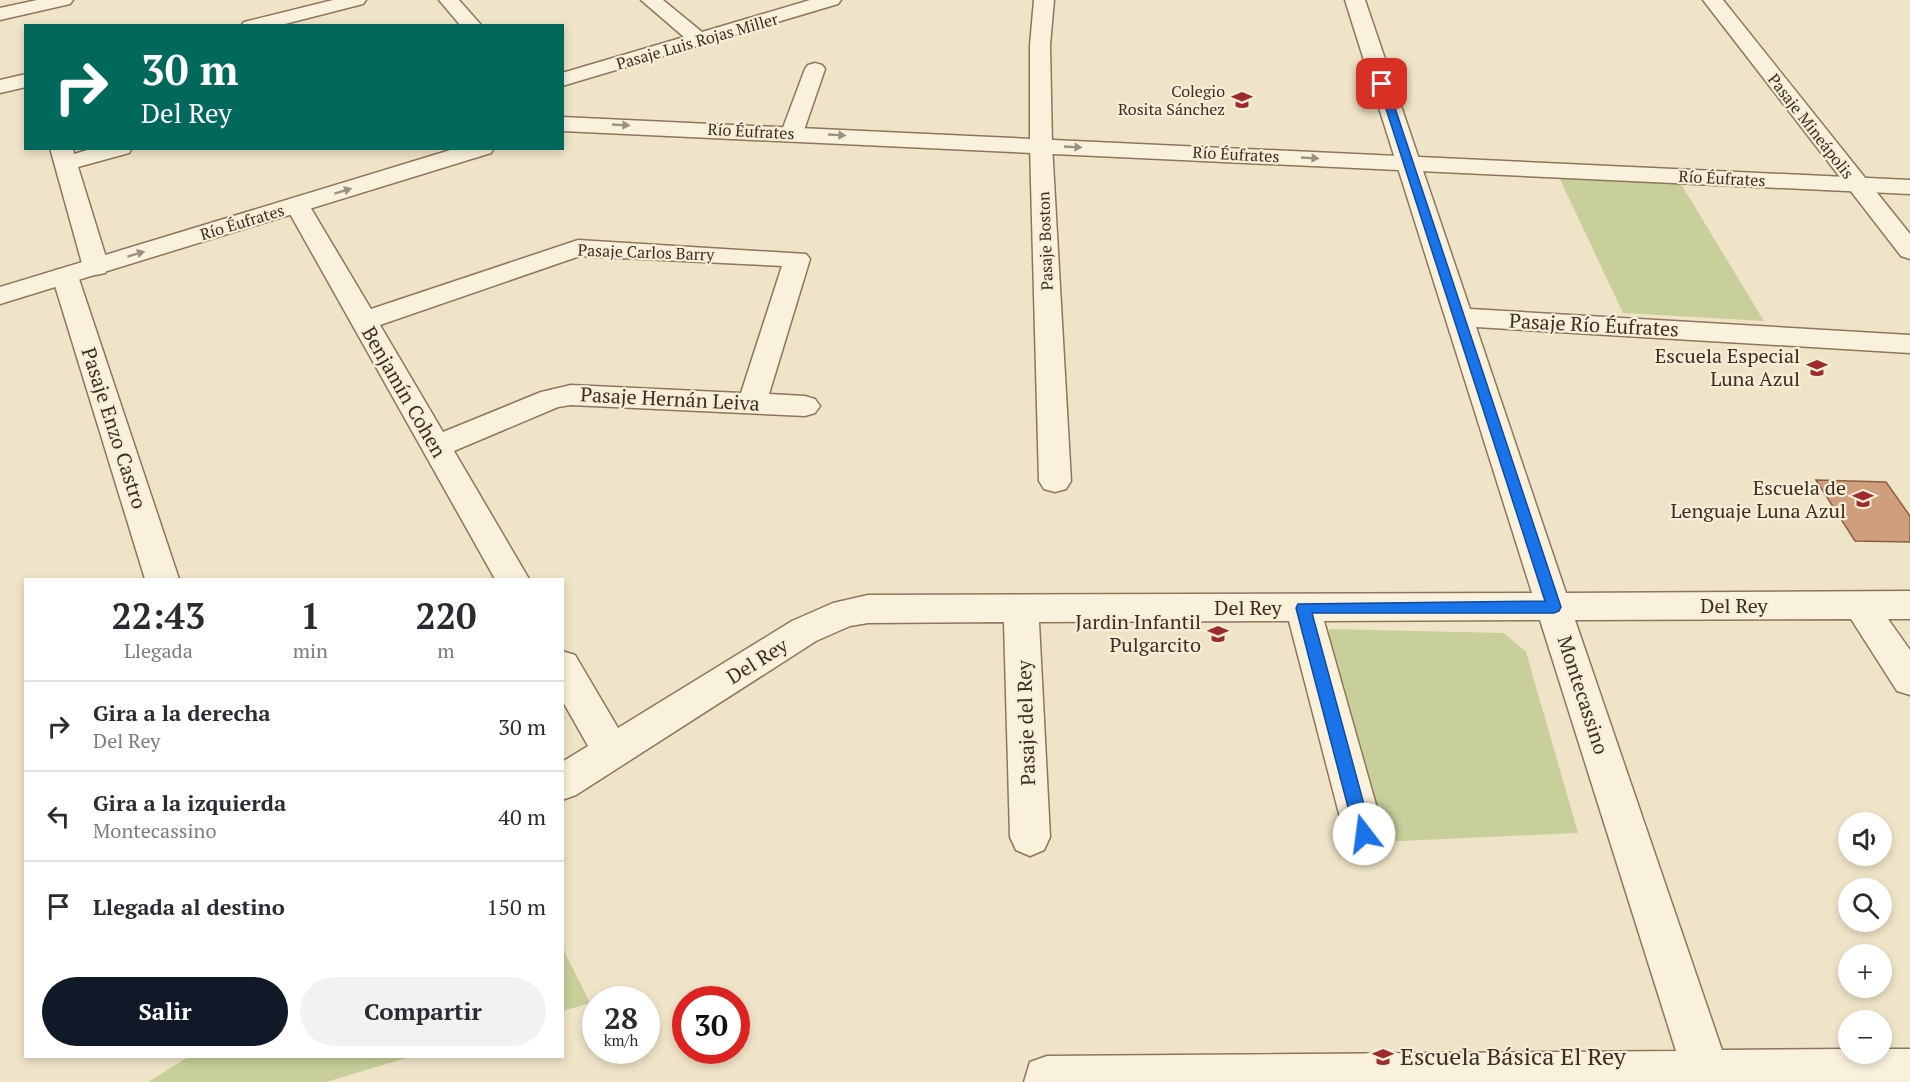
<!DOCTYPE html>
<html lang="es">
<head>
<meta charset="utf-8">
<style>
  :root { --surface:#fff; --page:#f2f2f3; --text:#2b2b33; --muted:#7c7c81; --line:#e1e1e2; --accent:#111827 }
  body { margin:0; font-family:"PT Serif",serif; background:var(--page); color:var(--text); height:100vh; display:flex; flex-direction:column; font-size:22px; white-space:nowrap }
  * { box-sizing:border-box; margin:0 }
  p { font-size:20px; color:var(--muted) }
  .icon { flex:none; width:33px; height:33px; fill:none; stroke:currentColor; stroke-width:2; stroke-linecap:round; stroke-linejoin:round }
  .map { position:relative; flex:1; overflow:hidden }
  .side { position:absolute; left:24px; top:578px; width:540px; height:480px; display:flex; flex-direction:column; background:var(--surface); border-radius:0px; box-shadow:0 3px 9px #0003 }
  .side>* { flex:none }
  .banner { position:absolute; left:24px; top:24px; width:540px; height:126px; border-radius:0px; box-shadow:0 3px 9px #0003; background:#00695c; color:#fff; overflow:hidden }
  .fabs { position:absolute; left:1838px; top:812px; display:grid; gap:12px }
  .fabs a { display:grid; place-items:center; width:54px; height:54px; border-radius:50%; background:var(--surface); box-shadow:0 3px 9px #0003; font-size:30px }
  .speed { position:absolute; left:582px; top:986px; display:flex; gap:12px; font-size:30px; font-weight:700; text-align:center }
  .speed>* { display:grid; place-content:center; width:78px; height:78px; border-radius:50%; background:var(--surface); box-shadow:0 3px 9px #0003; line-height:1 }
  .speed small { font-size:15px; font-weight:400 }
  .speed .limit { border:9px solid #d22; background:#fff; color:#111 }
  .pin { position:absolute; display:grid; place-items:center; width:51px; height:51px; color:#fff; margin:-26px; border-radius:12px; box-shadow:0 3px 9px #0006 }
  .me { position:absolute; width:66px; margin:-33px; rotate:345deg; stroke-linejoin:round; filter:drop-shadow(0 0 4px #0008) }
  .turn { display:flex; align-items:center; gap:21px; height:126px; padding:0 18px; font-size:27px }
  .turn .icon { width:78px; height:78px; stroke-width:2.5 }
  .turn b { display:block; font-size:42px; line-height:51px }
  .eta { display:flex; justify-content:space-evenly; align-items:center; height:102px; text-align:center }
  .eta b { font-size:36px; font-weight:700; line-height:42px }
  .primary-button { display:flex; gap:12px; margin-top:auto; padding:12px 18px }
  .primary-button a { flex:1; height:69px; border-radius:36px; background:var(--accent); color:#fff; font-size:24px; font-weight:700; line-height:69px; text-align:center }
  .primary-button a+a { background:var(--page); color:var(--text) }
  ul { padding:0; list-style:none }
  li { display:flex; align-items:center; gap:18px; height:90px; padding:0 18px; border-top:2px solid var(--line) }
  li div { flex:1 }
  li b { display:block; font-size:22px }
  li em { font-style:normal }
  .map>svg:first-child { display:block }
  .green { fill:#c9cf9b }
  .building { fill:#cf9f7d; stroke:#8d5f41; stroke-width:1.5 }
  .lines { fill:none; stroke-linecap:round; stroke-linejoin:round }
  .minor-casing { stroke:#8d765c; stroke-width:3 }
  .tertiary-casing { stroke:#8d765c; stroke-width:3 }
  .minor { fill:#faf1dc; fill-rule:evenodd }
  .tertiary { fill:#faf1dc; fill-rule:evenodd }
  .oneway { fill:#9c907e }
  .route { fill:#1a73e8; stroke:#114b97; stroke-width:1.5 }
  .labels { text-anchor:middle; stroke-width:4.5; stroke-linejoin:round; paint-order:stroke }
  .far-street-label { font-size:16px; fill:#3d2e20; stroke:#f7eed8 }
  .far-poi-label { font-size:16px; fill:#3d2e20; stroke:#f7eed8; text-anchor:end }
  .street-label { font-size:20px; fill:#3d2e20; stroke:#f7eed8 }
  .poi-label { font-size:20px; fill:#3d2e20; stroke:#f7eed8; text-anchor:end }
  .near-poi-label { font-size:24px; fill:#3d2e20; stroke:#f7eed8; text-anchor:start }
</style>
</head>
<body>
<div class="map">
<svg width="1910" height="1082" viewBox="0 0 1910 1082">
  <rect width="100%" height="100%" fill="#f0e4c8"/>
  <path class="green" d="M1557,173L1678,179L1764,321L1623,313Z
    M1329,629L1504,633L1526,652L1578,833L1378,842L1325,646Z
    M562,947L590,1003L563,1011H562Z
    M190,1056H413L326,1082H148Z"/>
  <path class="building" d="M1816,480L1886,482L1910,516V542L1855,541Z"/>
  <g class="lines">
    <g class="minor-casing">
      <path id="minor" d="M37,0H73L70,4L0,20V8Z
        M439,0H459L482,26H461Z
        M641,0H663L702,32L810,0H841L838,4L562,86V73L684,37Z
        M1034,0H1054L1050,45L1052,145L1071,481L1066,489L1055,492L1044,489L1039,481L1030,145V45Z
        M1345,0H1365L1470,309L1910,335V353L1476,327L1566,593L1910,591V619H1888L1910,650V695L1897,691L1851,619L1575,620L1722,1050L1848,1049V1053H1881V1049H1910V1082H1024L1030,1062L1047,1056L1676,1051L1540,620L1324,621L1384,833L1378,846L1364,852L1350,846L1344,833L1289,621L1039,622L1050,837L1044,850L1030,856L1016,850L1010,837L1004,622L868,623L850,626L816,641L576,795L562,800V762L588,746L562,700V651L575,655L618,728L792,621L833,603L868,595L1532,593Z
        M1703,0H1723L1910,234V259L1901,256Z
        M815,63L822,65L825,69L803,133L800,138L792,140L784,138L781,133L805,69L808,65Z
        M50,148H73L74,154L94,148H132L129,153L78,167L109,267L105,273L96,275L87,273L83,267Z
        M297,198L306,200L309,205L371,309L578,240L806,254L810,259L769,394L805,396L815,399L820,406L815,413L805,416L571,405L558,407L454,451L529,579H495L285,205L288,200ZM580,256L782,266L741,393L571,385L541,392L443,432L380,325Z
        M65,268L74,270L78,276L179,579H145L52,276L56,270Z"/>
    </g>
    <g class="tertiary-casing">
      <path id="tertiary" d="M333,0H366L363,4L277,26H241L244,22Z
        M26,74V87L0,93V80Z
        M562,117L1910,180V194L562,131Z
        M457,148H494L491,153L0,304V287Z"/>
    </g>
    <use href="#minor" class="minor"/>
    <use href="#tertiary" class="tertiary"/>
  </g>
  <defs><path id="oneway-solid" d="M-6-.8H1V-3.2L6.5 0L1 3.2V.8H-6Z" transform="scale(1.5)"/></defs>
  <g class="oneway">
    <use href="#oneway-solid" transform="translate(621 125) rotate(3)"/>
    <use href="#oneway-solid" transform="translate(837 135) rotate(3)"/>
    <use href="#oneway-solid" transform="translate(1073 147) rotate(3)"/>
    <use href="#oneway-solid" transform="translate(1310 158) rotate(3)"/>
    <use href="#oneway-solid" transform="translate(343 191) rotate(-17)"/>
    <use href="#oneway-solid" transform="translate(136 254) rotate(-17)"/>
  </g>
  <path class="route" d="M1382,81L1387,84L1561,607L1559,611L1554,613H1312L1372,834L1370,839L1364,841L1358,839L1355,834L1296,608L1298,604L1545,601L1378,84Z"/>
  <defs>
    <g id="school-bare" transform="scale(1.62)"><path d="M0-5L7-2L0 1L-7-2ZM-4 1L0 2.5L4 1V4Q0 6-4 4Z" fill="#9e2a2b" stroke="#f7eed8" stroke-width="2.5" paint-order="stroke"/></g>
  </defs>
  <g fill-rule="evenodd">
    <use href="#school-bare" x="1242" y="100"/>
    <use href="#school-bare" x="1817" y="368"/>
    <use href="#school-bare" x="1863" y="499"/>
    <use href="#school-bare" x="1218" y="634"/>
    <use href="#school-bare" x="1383" y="1057"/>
  </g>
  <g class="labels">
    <g class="far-street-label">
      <text transform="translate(697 41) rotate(-16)" y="6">Pasaje Luis Rojas Miller</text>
      <text transform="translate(1811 126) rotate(52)" y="6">Pasaje Mineápolis</text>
      <text transform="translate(751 131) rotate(3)" y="6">Río Éufrates</text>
      <text transform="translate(1236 154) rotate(3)" y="6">Río Éufrates</text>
      <text transform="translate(1722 178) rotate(3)" y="6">Río Éufrates</text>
      <text transform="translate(242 222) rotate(-17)" y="6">Río Éufrates</text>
      <text transform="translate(1045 241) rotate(-92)" y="6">Pasaje Boston</text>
      <text transform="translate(646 252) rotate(2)" y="6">Pasaje Carlos Barry</text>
    </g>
    <g class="far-poi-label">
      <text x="1225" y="97">Colegio<tspan x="1225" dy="18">Rosita Sánchez</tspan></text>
    </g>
    <g class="street-label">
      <text transform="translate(1594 325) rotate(3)" y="7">Pasaje Río Éufrates</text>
      <text transform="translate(404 392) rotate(60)" y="7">Benjamín Cohen</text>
      <text transform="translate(670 399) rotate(3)" y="7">Pasaje Hernán Leiva</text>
      <text transform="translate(114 428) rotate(72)" y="7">Pasaje Enzo Castro</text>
      <text x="1734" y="613">Del Rey</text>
      <text x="1248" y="615">Del Rey</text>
      <text transform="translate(757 661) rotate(-32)" y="7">Del Rey</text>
      <text transform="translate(1583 695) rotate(72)" y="7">Montecassino</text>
      <text transform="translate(1026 723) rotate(-92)" y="7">Pasaje del Rey</text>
    </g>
    <g class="poi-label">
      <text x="1800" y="363">Escuela Especial<tspan x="1800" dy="23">Luna Azul</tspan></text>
      <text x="1846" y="495">Escuela de<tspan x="1846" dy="23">Lenguaje Luna Azul</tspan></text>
      <text x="1201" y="629">Jardin Infantil<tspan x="1201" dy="23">Pulgarcito</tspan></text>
    </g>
    <g class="near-poi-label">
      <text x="1400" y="1065">Escuela Básica El Rey</text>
    </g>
  </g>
</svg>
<div class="fabs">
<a><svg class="icon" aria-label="sound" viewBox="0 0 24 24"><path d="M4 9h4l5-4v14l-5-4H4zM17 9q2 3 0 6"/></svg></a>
<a><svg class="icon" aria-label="search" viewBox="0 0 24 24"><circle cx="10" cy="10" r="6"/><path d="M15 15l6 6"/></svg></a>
<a>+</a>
<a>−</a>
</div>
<div class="speed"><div>28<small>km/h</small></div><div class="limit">30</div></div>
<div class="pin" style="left:1382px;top:84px;background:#d93025"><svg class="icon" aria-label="arrive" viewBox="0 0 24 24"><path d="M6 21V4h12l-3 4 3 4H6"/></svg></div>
<svg class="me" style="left:1364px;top:834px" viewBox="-20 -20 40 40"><circle r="19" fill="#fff"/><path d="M0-13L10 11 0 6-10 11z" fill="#1a73e8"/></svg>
<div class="banner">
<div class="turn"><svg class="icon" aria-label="right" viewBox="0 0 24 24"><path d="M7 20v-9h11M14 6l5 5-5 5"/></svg><div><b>30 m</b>Del Rey</div></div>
</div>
<section class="side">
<div class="eta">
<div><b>22:43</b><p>Llegada</p></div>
<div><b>1</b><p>min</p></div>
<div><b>220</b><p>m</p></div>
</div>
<ul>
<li><svg class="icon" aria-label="right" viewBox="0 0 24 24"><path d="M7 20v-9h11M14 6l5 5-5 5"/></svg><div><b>Gira a la derecha</b><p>Del Rey</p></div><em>30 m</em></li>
<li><svg class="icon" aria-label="left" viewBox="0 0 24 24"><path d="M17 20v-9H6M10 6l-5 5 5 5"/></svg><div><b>Gira a la izquierda</b><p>Montecassino</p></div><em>40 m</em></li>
<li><svg class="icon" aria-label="arrive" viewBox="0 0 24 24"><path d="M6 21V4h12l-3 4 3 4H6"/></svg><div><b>Llegada al destino</b></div><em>150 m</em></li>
</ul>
<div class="primary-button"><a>Salir</a><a>Compartir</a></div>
</section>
</div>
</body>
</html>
